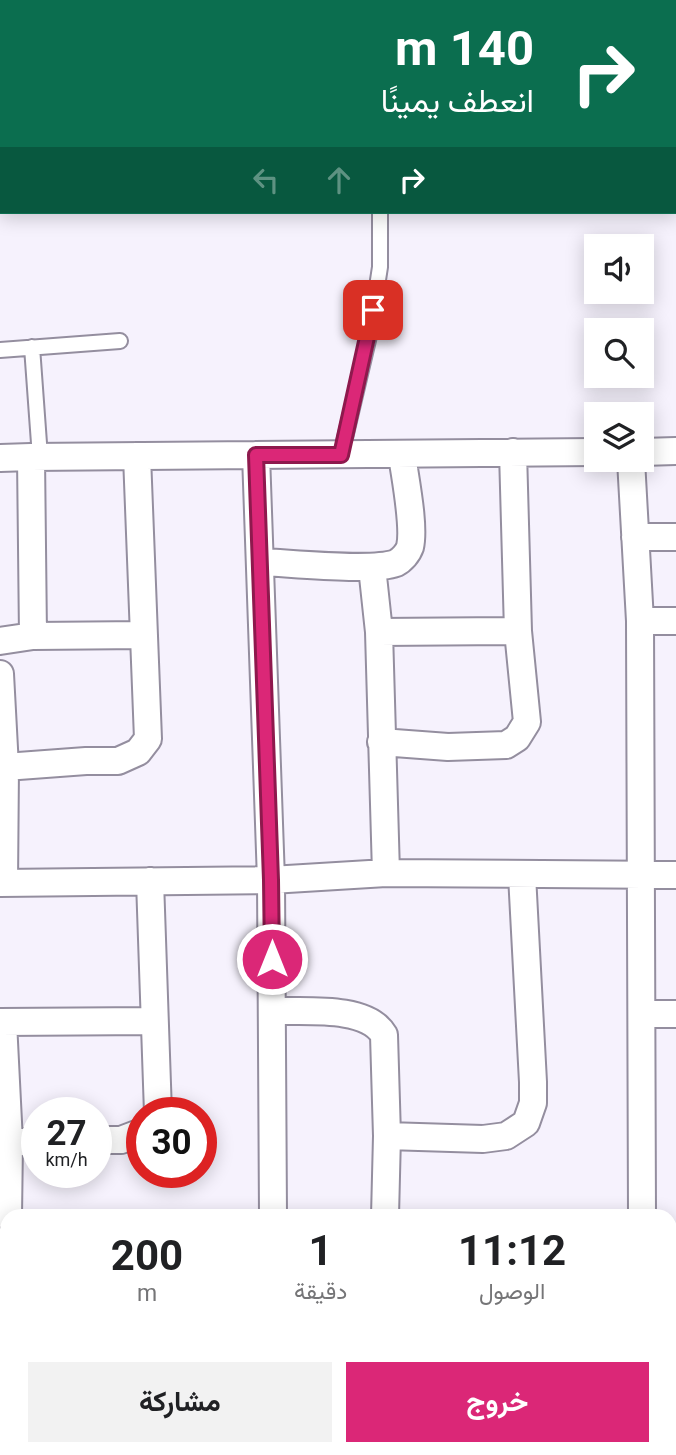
<!DOCTYPE html>
<html lang="ar">
<head>
<meta charset="utf-8">
<style>
  :root { --surface:#fff; --page:#f2f2f2; --text:#202124; --muted:#757577; --accent:#db2777 }
  body { margin:0; font-family:Roboto,Vazirmatn,sans-serif; background:var(--page); color:var(--text); direction:rtl; height:100vh; display:flex; flex-direction:column; font-size:26px; white-space:nowrap }
  * { box-sizing:border-box; margin:0 }
  p { font-size:23px; color:var(--muted) }
  .icon { flex:none; width:38px; height:38px; fill:none; stroke:currentColor; stroke-width:2; stroke-linecap:round; stroke-linejoin:round }
  .map { position:relative; flex:1; overflow:hidden; direction:ltr }
  .side { position:absolute; left:0px; top:1209px; width:677px; height:247px; display:flex; flex-direction:column; background:var(--surface); border-radius:21px 21px 0 0; box-shadow:0 4px 18px #0003; direction:rtl }
  .side>* { flex:none }
  .guide { position:absolute; left:0px; top:0px; width:677px; height:214px; box-shadow:0 4px 18px #0003; direction:rtl; background:#0b6e4f; color:#fff; overflow:hidden }
  .tools { position:absolute; left:584px; top:234px; display:grid; gap:14px }
  .tools a { display:grid; place-items:center; width:70px; height:70px; border-radius:0px; background:var(--surface); box-shadow:0 4px 18px #0003; font-size:35px }
  .speed { position:absolute; left:21px; top:1097px; display:flex; gap:14px; font-size:35px; font-weight:700; text-align:center }
  .speed>* { display:grid; place-content:center; width:91px; height:91px; border-radius:50%; background:var(--surface); box-shadow:0 4px 18px #0003; line-height:1 }
  .speed small { font-size:18px; font-weight:400 }
  .speed .limit { border:10px solid #d22; background:#fff; color:#111 }
  .pin { position:absolute; display:grid; place-items:center; width:60px; height:60px; color:#fff; margin:-30px; border-radius:14px; box-shadow:0 4px 10px #0006 }
  .me { position:absolute; width:77px; margin:-38px; rotate:0deg; stroke-linejoin:round; filter:drop-shadow(0 0 5px #0008) }
  .turn { display:flex; align-items:center; gap:24px; height:147px; padding:0 28px; font-size:32px }
  .turn .icon { width:91px; height:91px; stroke-width:2.5 }
  .turn b { display:block; font-size:49px; line-height:60px }
  .lanes { display:flex; align-items:center; height:66px; padding:0 28px; background:#0003; justify-content:center; gap:35px; direction:ltr }
  .lanes .off { opacity:.35 }
  .eta { display:flex; justify-content:space-evenly; align-items:center; height:119px; text-align:center }
  .eta b { font-size:42px; font-weight:700; line-height:49px }
  .button { display:flex; gap:14px; margin-top:auto; padding:14px 28px }
  .button a { flex:1; height:80px; border-radius:0px; background:var(--accent); color:#fff; font-size:28px; font-weight:700; line-height:80px; text-align:center }
  .button a+a { background:var(--page); color:var(--text) }
  .map>svg:first-child { display:block }
  .lines { fill:none; stroke-linecap:round; stroke-linejoin:round }
  .service-casing { stroke:#948e9f; stroke-width:18 }
  .minor-casing { stroke:#948e9f; stroke-width:30 }
  .service { stroke:#fff; stroke-width:14 }
  .minor { stroke:#fff; stroke-width:26 }
  .route-casing { stroke:#8e194d; stroke-width:18 }
  .route { stroke:#db2777; stroke-width:12 }
</style>
</head>
<body>
<div class="map">
<svg width="676" height="1455" viewBox="0 0 676 1455">
  <rect width="100%" height="100%" fill="#f6f2fd"/>
  <g class="lines">
    <g class="service-casing">
      <path id="service" d="M0,80H2
        M32,347L40,457
        M0,350L120,341
        M341,455L370,332L380,267V212
        M670,1379H676
        M0,1419L7,1418
        M439,1455L445,1449"/>
    </g>
    <g class="minor-casing">
      <path id="minor" d="M652,0L670,2
        M642,452L676,451
        M256,455L271,880L273,1216
        M0,458L31,457
        M631,460L640,621L642,1216
        M635,537H676
        M261,562C290,563 372,572 396,563C402,560 408,553 410,547C415,526 405,478 402,455
        M372,567L379,632L386,873
        M640,621H676
        M379,632L518,631
        M33,636L31,457L597,452
        M0,641L33,636L144,635
        M0,674L5,767L4,883
        M381,742L448,747L506,745L517,738L527,722L518,631L513,452
        M5,767L86,761H118L138,752L148,739L137,456
        M150,881L158,1113
        M0,883L271,880L386,873L676,875
        M272,1011C303,1012 367,1005 384,1035L387,1136L385,1216
        M642,1014H676
        M0,1022L154,1021
        M3,1022L9,1142L8,1216
        M387,1136L483,1139L506,1136L526,1123L533,1103V1082L522,875
        M96,1140H121L142,1132
        M9,1142H37
        M670,1242H676
        M0,1255H7"/>
    </g>
    <use href="#service" class="service"/>
    <use href="#minor" class="minor"/>
  </g>
  <g class="lines">
    <g class="route-casing">
      <path id="route" d="M272,959L271,880L256,455H341L373,310"/>
    </g>
    <use href="#route" class="route"/>
  </g>
</svg>
<div class="tools">
<a><svg class="icon" aria-label="sound" viewBox="0 0 24 24"><path d="M4 9h4l5-4v14l-5-4H4zM17 9q2 3 0 6"/></svg></a>
<a><svg class="icon" aria-label="search" viewBox="0 0 24 24"><circle cx="10" cy="10" r="6"/><path d="M15 15l6 6"/></svg></a>
<a><svg class="icon" aria-label="layers" viewBox="0 0 24 24"><path d="M12 4l9 5-9 5-9-5zM3 14l9 5 9-5"/></svg></a>
</div>
<div class="speed"><div>27<small>km/h</small></div><div class="limit">30</div></div>
<div class="pin" style="left:373px;top:310px;background:#d93025"><svg class="icon" aria-label="arrive" viewBox="0 0 24 24"><path d="M6 21V4h12l-3 4 3 4H6"/></svg></div>
<svg class="me" style="left:272px;top:959px" viewBox="-20 -20 40 40"><circle r="17" fill="#db2777" stroke="#fff" stroke-width="3"/><path d="M0-11L8 9 0 5-8 9z" fill="#fff"/></svg>
<div class="guide">
<div class="turn"><svg class="icon" aria-label="right" viewBox="0 0 24 24"><path d="M7 20v-9h11M14 6l5 5-5 5"/></svg><div><b>140 m</b>انعطف يمينًا</div></div>
<div class="lanes"><svg class="icon off" aria-label="left" viewBox="0 0 24 24"><path d="M17 20v-9H6M10 6l-5 5 5 5"/></svg><svg class="icon off" aria-label="ahead" viewBox="0 0 24 24"><path d="M12 20V5M6 11l6-6 6 6"/></svg><svg class="icon" aria-label="right" viewBox="0 0 24 24"><path d="M7 20v-9h11M14 6l5 5-5 5"/></svg></div>
</div>
<section class="side">
<div class="eta">
<div><b>11:12</b><p>الوصول</p></div>
<div><b>1</b><p>دقيقة</p></div>
<div><b>200</b><p>m</p></div>
</div>
<div class="button"><a>خروج</a><a>مشاركة</a></div>
</section>
</div>
</body>
</html>
